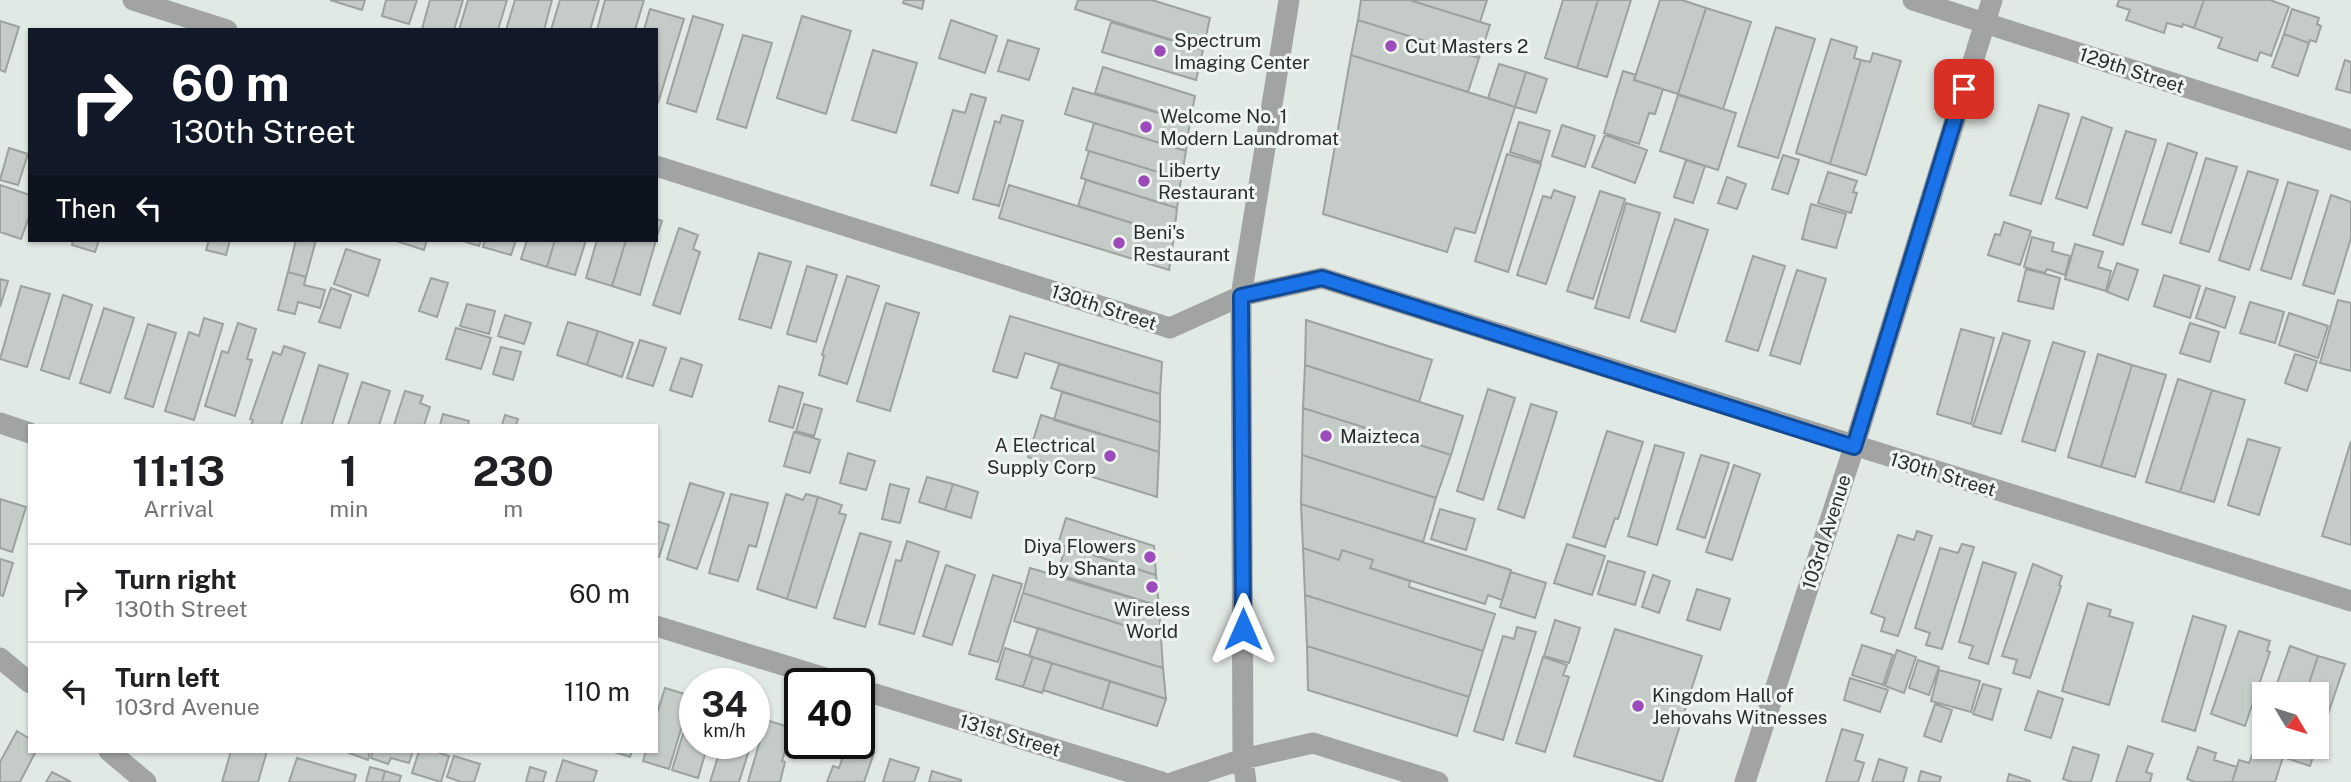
<!DOCTYPE html>
<html lang="en">
<head>
<meta charset="utf-8">
<style>
  :root { --surface:#fff; --page:#f6f6f6; --text:#202124; --muted:#757577; --line:#e0e0e0 }
  body { margin:0; font-family:"Public Sans",sans-serif; background:var(--page); color:var(--text); height:100vh; display:flex; flex-direction:column; font-size:26px; white-space:nowrap }
  * { box-sizing:border-box; margin:0 }
  p { font-size:23px; color:var(--muted) }
  .icon { flex:none; width:38px; height:38px; fill:none; stroke:currentColor; stroke-width:2; stroke-linecap:round; stroke-linejoin:round }
  .map { position:relative; flex:1; overflow:hidden }
  .details { position:absolute; left:28px; top:424px; width:630px; height:329px; display:flex; flex-direction:column; background:var(--surface); border-radius:0px; box-shadow:0 2px 5px #0004 }
  .details>* { flex:none }
  .banner { position:absolute; left:28px; top:28px; width:630px; height:214px; border-radius:0px; box-shadow:0 2px 5px #0004; background:#111827; color:#fff; overflow:hidden }
  .needle { width:46px; rotate:128deg }
  .buttons { position:absolute; left:2252px; top:682px; display:grid; gap:14px }
  .buttons a { display:grid; place-items:center; width:77px; height:77px; border-radius:0px; background:var(--surface); box-shadow:0 2px 5px #0004; font-size:35px }
  .speed { position:absolute; left:679px; top:668px; display:flex; gap:14px; font-size:35px; font-weight:700; text-align:center }
  .speed>* { display:grid; place-content:center; width:91px; height:91px; border-radius:50%; background:var(--surface); box-shadow:0 2px 5px #0004; line-height:1 }
  .speed small { font-size:18px; font-weight:400 }
  .speed .limit { border:4px solid #111; border-radius:10px; background:#fff; color:#111 }
  .pin { position:absolute; display:grid; place-items:center; width:60px; height:60px; color:#fff; margin:-30px; border-radius:14px; box-shadow:0 4px 10px #0006 }
  .me { position:absolute; width:77px; margin:-38px; rotate:0deg; stroke-linejoin:round; filter:drop-shadow(0 0 5px #0008) }
  .turn { display:flex; align-items:center; gap:24px; height:147px; padding:0 28px; font-size:32px }
  .turn .icon { width:91px; height:91px; stroke-width:2.5 }
  .turn b { display:block; font-size:49px; line-height:60px }
  .then { display:flex; align-items:center; height:66px; padding:0 28px; background:#0003; gap:14px; font-size:26px }
  .eta { display:flex; justify-content:space-evenly; align-items:center; height:119px; text-align:center }
  .eta b { font-size:42px; font-weight:700; line-height:49px }
  ul { padding:0; list-style:none }
  li { display:flex; align-items:center; gap:21px; height:98px; padding:0 28px; border-top:2px solid var(--line) }
  li div { flex:1 }
  li b { display:block; font-size:26px }
  li em { font-style:normal }
  .map>svg:first-child { display:block }
  .building { fill:#c5ccc7; stroke:#9ca39f; stroke-width:2 }
  .lines { fill:none; stroke-linecap:round; stroke-linejoin:round }
  .minor { stroke:#a1a4a2; stroke-width:21 }
  .route-casing { stroke:#114b97; stroke-width:18 }
  .route { stroke:#1a73e8; stroke-width:12 }
  .poi-dot { fill:#9c4bba; stroke:#eff6f1; stroke-width:2.5 }
  .labels { text-anchor:middle; stroke-width:6; stroke-linejoin:round; paint-order:stroke }
  .poi-label { font-size:19px; fill:#2b2e2c; stroke:#eff6f1; text-anchor:start }
  .street-label { font-size:19px; fill:#2b2e2c; stroke:#eff6f1 }
</style>
</head>
<body>
<div class="map">
<svg width="2351" height="782" viewBox="0 0 2351 782">
  <rect width="100%" height="100%" fill="#e1e9e4"/>
  <path class="building" d="M330,0H365L362,10Z
    M386,0H417L409,24L382,16Z
    M430,0H463L454,30L422,29Z
    M468,0H507L498,30H459Z
    M515,0H552L544,30H506Z
    M560,0H599L590,30H551Z
    M605,0H644L635,30H597Z
    M904,0H924L922,9L903,3Z
    M1078,0H1152L1210,18L1203,50L1075,9Z
    M1361,0H1409L1490,25L1479,58L1358,20Z
    M1409,0H1487L1480,22Z
    M1563,0H1598L1577,68L1545,58Z
    M1598,0H1631L1607,77L1577,68Z
    M1660,0H1682L1706,8L1678,94L1634,80Z
    M2119,0H2204L2194,28L2183,24L2182,27L2167,23L2164,33L2126,20L2130,10L2117,6Z
    M2204,0H2270L2289,7L2271,56L2260,52L2257,61L2218,48L2222,38L2194,28Z
    M1706,8L1751,22L1723,109L1678,94Z
    M650,9L684,19L658,103L656,30H644Z
    M2292,9L2319,18L2317,24L2321,26L2316,42L2310,40L2309,43L2284,34Z
    M693,16L723,25L696,112L667,103Z
    M802,16L851,31L826,114L777,98Z
    M951,20L997,36L985,73L939,58Z
    M1358,20L1479,58L1468,92L1351,55Z
    M0,21L19,27L5,72L0,70Z
    M1111,22L1203,50L1196,80L1102,52Z
    M1776,27L1815,39L1778,158L1738,146Z
    M2284,34L2309,43L2298,76L2272,67Z
    M743,35L772,43L746,128L717,119Z
    M1831,39L1857,47L1854,58L1861,60L1830,164L1796,153Z
    M1008,40L1039,49L1029,80L998,71Z
    M873,50L917,63L896,133L852,120Z
    M1873,53L1901,61L1866,175L1830,164L1861,60L1870,62Z
    M1351,55L1515,107L1475,233L1455,228L1447,252L1323,214Z
    M2345,60L2351,62V93L2336,89Z
    M1499,64L1526,72L1515,107L1488,98Z
    M1103,67L1195,96L1190,122L1095,93Z
    M1623,71L1636,75L1634,80L1663,89L1655,114L1649,113L1639,144L1604,133Z
    M1526,72L1547,79L1536,113L1515,107Z
    M1073,88L1190,122L1186,151L1065,114Z
    M971,94L986,98L958,193L931,185L953,110L965,113Z
    M1678,95L1736,113L1718,170L1660,151Z
    M2039,105L2069,114L2041,204L2010,195Z
    M1002,115L1023,121L999,206L973,199L995,121L1000,123Z
    M2082,117L2112,128L2087,208L2056,198Z
    M1519,122L1550,131L1541,162L1510,152Z
    M1094,123L1186,151L1181,179L1086,150Z
    M1562,125L1595,136L1585,167L1552,156Z
    M2126,131L2156,140L2123,245L2093,235Z
    M1605,135L1647,150L1635,183L1592,167Z
    M2168,143L2197,153L2171,233L2142,224Z
    M9,148L28,154L18,185L0,180Z
    M1089,151L1181,179L1177,208L1081,178Z
    M1507,154L1541,164L1508,272L1475,261Z
    M1783,155L1799,160L1788,194L1772,189Z
    M2206,158L2237,167L2209,252L2180,243Z
    M1686,160L1705,166L1693,203L1674,197Z
    M2248,171L2278,180L2249,270L2219,260Z
    M1828,172L1857,181L1853,192L1857,193L1851,213L1818,203Z
    M1727,177L1746,184L1737,209L1718,203Z
    M1086,180L1177,208L1174,236L1078,206Z
    M2288,182L2318,191L2291,279L2261,270Z
    M0,185L30,195V214L21,239L0,232Z
    M1009,185L1174,236L1169,270L999,218Z
    M1554,190L1575,197L1546,284L1517,275L1543,196L1551,198Z
    M1600,191L1625,199L1593,299L1567,291Z
    M2331,195L2351,202V238L2334,294L2303,285Z
    M1626,203L1660,213L1629,318L1595,308Z
    M1811,204L1846,214L1836,248L1802,239Z
    M656,219L662,221L656,239Z
    M1675,219L1708,230L1675,332L1641,321Z
    M2004,222L2031,231L2020,265L1988,255L1995,234L2000,235Z
    M679,228L698,235L693,249L700,252L680,314L653,305Z
    M2032,237L2054,243L2052,251L2070,256L2065,275L2047,269L2045,273L2024,267Z
    M73,240H99L95,252L72,245Z
    M209,240H230L226,255L206,250Z
    M296,240H316L306,277L288,272Z
    M393,240H427L424,250Z
    M460,240H481L479,246Z
    M485,240H516L511,255L483,247Z
    M527,240H555L547,267L521,259Z
    M555,240H586L575,275L547,267Z
    M597,240H626L612,286L586,278Z
    M626,240H656L640,295L612,286Z
    M2075,244L2103,252L2098,267L2111,271L2106,291L2065,279Z
    M346,249L380,260L368,296L334,284Z
    M759,253L791,262L771,328L739,319Z
    M1753,256L1785,266L1758,351L1726,341Z
    M2117,263L2138,270L2128,300L2107,292Z
    M807,266L837,275L816,342L787,334Z
    M2026,269L2060,278L2053,309L2018,301Z
    M1797,270L1826,279L1800,364L1770,355Z
    M288,272L306,277L304,285L325,290L320,308L298,302L295,314L278,310Z
    M2164,275L2200,286L2190,318L2154,306Z
    M847,276L879,286L847,384L819,375L824,356L822,355Z
    M431,278L448,283L437,317L419,311Z
    M0,279L8,281L0,307Z
    M21,286L50,294L27,367L0,359Z
    M331,288L351,295L340,328L319,322Z
    M2206,288L2235,297L2225,328L2196,318Z
    M63,295L92,305L69,379L41,370Z
    M2338,300L2351,303V371L2320,363Z
    M2250,302L2284,312L2275,343L2240,333Z
    M886,303L919,313L890,411L857,401Z
    M467,304L495,311L489,334L460,326Z
    M104,308L134,318L110,393L80,383Z
    M2289,313L2328,326L2318,358L2279,345Z
    M505,315L531,323L524,344L498,336Z
    M1010,316L1162,362L1160,394L1025,353L1017,378L993,371Z
    M204,318L223,324L194,420L165,411L189,332L199,336Z
    M1306,320L1432,360L1419,402L1305,365Z
    M568,322L598,331L587,365L557,355Z
    M238,323L256,329L247,359L252,360L235,416L205,406L222,351L228,353Z
    M2190,323L2219,332L2210,362L2180,353Z
    M148,324L176,333L153,407L125,398Z
    M456,328L491,338L481,369L446,359Z
    M1961,329L1994,338L1971,424L1937,414Z
    M598,331L633,343L622,377L587,365Z
    M2003,333L2030,341L2001,434L1973,426Z
    M640,340L666,348L653,386L627,378Z
    M2053,342L2085,352L2055,451L2022,441Z
    M284,346L305,353L281,425H251L253,420L250,419L273,352L281,355Z
    M501,347L521,352L513,380L493,374Z
    M2098,354L2132,365L2101,467L2068,457Z
    M2295,354L2317,361L2307,391L2285,383Z
    M681,358L702,365L692,397L670,390Z
    M1059,364L1160,394V422L1051,388Z
    M319,365L348,374L332,425H301Z
    M1305,365L1463,416L1451,455L1303,408Z
    M2132,365L2166,375L2135,477L2101,467Z
    M2178,379L2212,390L2180,492L2146,482Z
    M362,382L390,391L379,425H348Z
    M779,386L803,393L793,428L769,421Z
    M1488,389L1515,398L1483,500L1457,491Z
    M2212,390L2245,400L2214,502L2180,492Z
    M405,391L423,396L420,403L430,407L424,425H394Z
    M1062,392L1160,422L1159,452L1054,420Z
    M804,404L822,409L814,436L796,431Z
    M1531,404L1557,412L1524,518L1498,509Z
    M1303,408L1451,455L1436,498L1302,455Z
    M443,414L469,421L468,425H440Z
    M505,415L518,419L516,425H502Z
    M1041,415L1159,452L1157,497L1028,457Z
    M1607,431L1643,442L1618,519L1615,518L1605,547L1573,537Z
    M794,432L820,440L810,473L784,466Z
    M2248,439L2280,448L2259,515L2228,505Z
    M2351,441V545L2322,536Z
    M1655,445L1684,453L1657,545L1628,536Z
    M848,453L875,461L866,490L840,483Z
    M1302,455L1436,498L1423,542L1301,504Z
    M1701,455L1729,463L1705,538L1677,529Z
    M1734,465L1760,474L1732,560L1706,552Z
    M927,477L953,484L945,510L919,502Z
    M690,483L724,493L697,569L667,559Z
    M890,484L909,489L900,523L882,519Z
    M953,484L978,492L971,518L945,510Z
    M731,494L768,503L756,547L749,545L738,581L709,573Z
    M786,494L803,500L806,494L818,497L787,599L757,589Z
    M818,497L842,505L839,513L846,515L816,608L787,599Z
    M0,499L26,507L12,552L0,548Z
    M1301,504L1511,570L1502,600L1488,595L1485,604L1370,568L1373,560L1342,550L1339,560L1303,548Z
    M1440,509L1475,519L1466,550L1431,539Z
    M1066,518L1154,546L1156,575L1058,544Z
    M656,521L669,525L659,557H656Z
    M1917,531L1932,536L1898,636L1881,631L1885,618L1871,613L1898,535L1914,540Z
    M860,533L891,542L865,627L834,618Z
    M907,541L939,552L914,634L879,624L896,560L901,561Z
    M1567,544L1605,556L1592,595L1554,583Z
    M1962,544L1974,547L1942,649L1926,645L1930,633L1915,628L1940,548L1958,553Z
    M1066,546L1156,575L1159,606L1057,574Z
    M1303,548L1339,560L1342,550L1373,560L1370,568L1410,581L1409,587L1495,614L1483,651L1305,595Z
    M0,559L13,563L3,596L0,595Z
    M1608,561L1645,572L1635,605L1598,594Z
    M1983,562L2016,573L1988,664L1969,658L1973,646L1959,642Z
    M2033,564L2062,576L2059,585L2061,586L2030,678L2013,673L2017,660L2002,656Z
    M946,565L975,575L952,645L923,636Z
    M1030,568L1159,606L1161,637L1023,593Z
    M1511,572L1546,583L1535,618L1500,607Z
    M993,575L1022,584L998,662L969,654Z
    M1653,575L1670,581L1659,613L1642,607Z
    M1697,589L1730,599L1720,630L1687,620Z
    M1023,593L1161,637L1163,668L1014,621Z
    M1305,595L1483,651L1469,697L1307,646Z
    M2088,603L2111,610L2109,616L2133,623L2109,705L2062,691Z
    M2193,616L2226,626L2195,731L2162,721Z
    M1555,620L1580,628L1569,663L1544,656Z
    M1517,627L1536,632L1503,740L1474,731L1503,636L1514,639Z
    M1038,628L1163,668L1166,699L1029,656Z
    M1615,629L1702,656L1662,782L1574,756Z
    M2239,631L2270,641L2267,651L2270,652L2245,726L2211,714Z
    M1862,645L1893,655L1883,685L1852,675Z
    M1307,646L1469,697L1457,736L1308,690Z
    M2290,646L2318,656L2305,695H2273Z
    M1005,648L1033,657L1023,687L996,679Z
    M1897,650L1916,657L1904,693L1885,686Z
    M2318,656L2345,664L2317,746V695H2305Z
    M1033,657L1052,663L1042,693L1023,687Z
    M1543,657L1567,665L1563,675L1569,677L1545,752L1516,743Z
    M1918,660L1939,667L1929,695L1909,688Z
    M1052,663L1110,681L1102,709L1043,690Z
    M1939,670L1980,681L1971,712L1931,701Z
    M1850,678L1888,690L1880,712L1844,700Z
    M1110,681L1166,699L1157,726L1102,709Z
    M1983,684L2001,689L1992,720L1973,714Z
    M665,688L691,696L669,769L643,761L646,751H656V717Z
    M2038,691L2063,699L2051,738L2025,730Z
    M694,698L695,744H708L698,778L672,770Z
    M1935,704L1952,710L1941,742L1924,736Z
    M766,720L792,728L782,761L785,762L780,782H748Z
    M2264,720V747H2287L2283,757L2255,748Z
    M1842,729L1863,735L1855,760L1864,763L1858,782H1826Z
    M17,731L30,739V751H36L20,782H0V762Z
    M722,744H751L739,782H710Z
    M847,744L874,753L864,782H827L833,766L839,768Z
    M2128,746L2153,754L2146,772L2152,774L2150,782H2116Z
    M2073,747L2099,755L2091,782H2073L2063,779Z
    M2198,747L2216,753L2214,760L2237,767L2232,782H2195L2187,779Z
    M2287,747H2316L2310,766L2283,757Z
    M2255,748L2283,757L2275,782H2232L2239,760L2249,763Z
    M231,751H267L258,782H222Z
    M344,751H370L368,760Z
    M373,751H413L409,763L391,758L388,764L371,758Z
    M419,751H435L449,756L441,782L412,773Z
    M611,751H632L630,757Z
    M454,756L480,764L474,782H461L447,777Z
    M297,758L356,775L354,782H289Z
    M890,759L919,768L914,782H883Z
    M1879,759L1907,768L1903,782H1872Z
    M563,760L597,771L593,782H556Z
    M370,767L385,771L382,782H366Z
    M530,767L546,772L543,782H526Z
    M385,771L401,776L399,782H382Z
    M932,771L961,780V782H929Z
    M1921,771L1941,777L1939,782H1918Z
    M52,772L71,782H46Z
    M2009,774L2030,781V782H2007Z"/>
  <g class="lines">
    <path class="minor" d="M133,0L227,30
      M1913,0L2351,140
      M656,166L1170,328L1241,296L1322,278L2351,601
      M0,423L30,433
      M656,626L845,684
      M0,658L30,683
      M859,689L1162,782
      M109,751L146,782
      M1174,782L1243,759L1313,743L1438,782
      M1246,782L1243,759L1241,296L1289,0
      M1745,782L1854,447L1992,0"/>
  </g>
  <g class="lines">
    <g class="route-casing">
      <path id="route" d="M1243,629L1241,296L1322,278L1854,447L1964,89"/>
    </g>
    <use href="#route" class="route"/>
  </g>
  <g class="poi-dot">
    <circle cx="1391" cy="46" r="7"/>
    <circle cx="1160" cy="51" r="7"/>
    <circle cx="1146" cy="127" r="7"/>
    <circle cx="1144" cy="181" r="7"/>
    <circle cx="1119" cy="243" r="7"/>
    <circle cx="1326" cy="436" r="7"/>
    <circle cx="1110" cy="456" r="7"/>
    <circle cx="1150" cy="557" r="7"/>
    <circle cx="1152" cy="587" r="7"/>
    <circle cx="1638" cy="706" r="7"/>
  </g>
  <g class="labels">
    <g class="poi-label">
      <text x="1174" y="47">Spectrum<tspan x="1174" dy="22">Imaging Center</tspan></text>
      <text x="1405" y="53">Cut Masters 2</text>
      <text x="1160" y="123">Welcome No. 1<tspan x="1160" dy="22">Modern Laundromat</tspan></text>
      <text x="1158" y="177">Liberty<tspan x="1158" dy="22">Restaurant</tspan></text>
      <text x="1133" y="239">Beni's<tspan x="1133" dy="22">Restaurant</tspan></text>
      <text x="1340" y="443">Maizteca</text>
      <text x="1096" y="452" text-anchor="end">A Electrical<tspan x="1096" dy="22">Supply Corp</tspan></text>
      <text x="1136" y="553" text-anchor="end">Diya Flowers<tspan x="1136" dy="22">by Shanta</tspan></text>
      <text x="1152" y="616" text-anchor="middle">Wireless<tspan x="1152" dy="22">World</tspan></text>
      <text x="1652" y="702">Kingdom Hall of<tspan x="1652" dy="22">Jehovahs Witnesses</tspan></text>
    </g>
    <g class="street-label">
      <text transform="translate(2132 70) rotate(18)" y="7">129th Street</text>
      <text transform="translate(1104 307) rotate(18)" y="7">130th Street</text>
      <text transform="translate(1943 474) rotate(17)" y="7">130th Street</text>
      <text transform="translate(1826 532) rotate(-72)" y="7">103rd Avenue</text>
      <text transform="translate(1010 735) rotate(17)" y="7">131st Street</text>
    </g>
  </g>
</svg>
<div class="buttons">
<a><svg class="needle" viewBox="-14 -14 28 28"><path d="M0-13l5 13h-10z" fill="#e53935"/><path d="M0 13l5-13h-10z" fill="#757577"/></svg></a>
</div>
<div class="speed"><div>34<small>km/h</small></div><div class="limit">40</div></div>
<div class="pin" style="left:1964px;top:89px;background:#d93025"><svg class="icon" aria-label="arrive" viewBox="0 0 24 24"><path d="M6 21V4h12l-3 4 3 4H6"/></svg></div>
<svg class="me" style="left:1243px;top:629px" viewBox="-20 -20 40 40"><path d="M0-17L14 15 0 8-14 15z" fill="#1a73e8" stroke="#fff" stroke-width="4"/></svg>
<div class="banner">
<div class="turn"><svg class="icon" aria-label="right" viewBox="0 0 24 24"><path d="M7 20v-9h11M14 6l5 5-5 5"/></svg><div><b>60 m</b>130th Street</div></div>
<div class="then">Then<svg class="icon" aria-label="left" viewBox="0 0 24 24"><path d="M17 20v-9H6M10 6l-5 5 5 5"/></svg></div>
</div>
<section class="details">
<div class="eta">
<div><b>11:13</b><p>Arrival</p></div>
<div><b>1</b><p>min</p></div>
<div><b>230</b><p>m</p></div>
</div>
<ul>
<li><svg class="icon" aria-label="right" viewBox="0 0 24 24"><path d="M7 20v-9h11M14 6l5 5-5 5"/></svg><div><b>Turn right</b><p>130th Street</p></div><em>60 m</em></li>
<li><svg class="icon" aria-label="left" viewBox="0 0 24 24"><path d="M17 20v-9H6M10 6l-5 5 5 5"/></svg><div><b>Turn left</b><p>103rd Avenue</p></div><em>110 m</em></li>
</ul>
</section>
</div>
</body>
</html>
